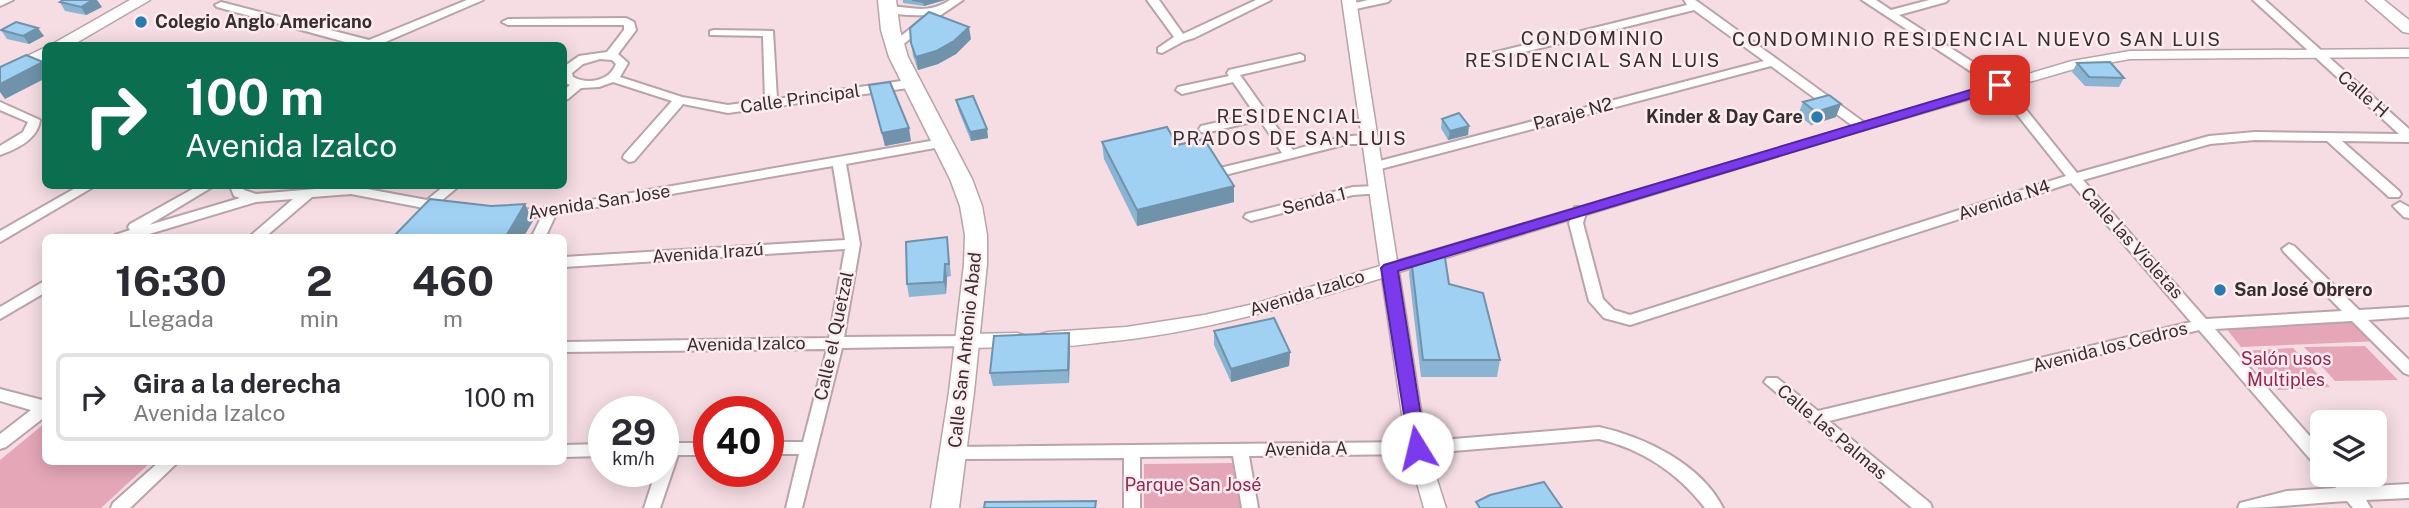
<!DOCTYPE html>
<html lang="es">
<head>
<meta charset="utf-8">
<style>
  :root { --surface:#fff; --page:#f7f7f7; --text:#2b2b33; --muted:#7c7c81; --line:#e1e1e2 }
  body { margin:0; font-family:"Public Sans",sans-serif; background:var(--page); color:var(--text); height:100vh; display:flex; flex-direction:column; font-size:26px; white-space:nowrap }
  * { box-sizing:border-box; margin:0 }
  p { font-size:23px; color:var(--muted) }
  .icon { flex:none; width:38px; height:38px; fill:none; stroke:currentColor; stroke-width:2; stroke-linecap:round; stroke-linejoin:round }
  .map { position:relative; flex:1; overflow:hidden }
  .panel { position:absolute; left:42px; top:234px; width:525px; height:231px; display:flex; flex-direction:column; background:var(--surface); border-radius:10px; box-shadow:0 4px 18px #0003 }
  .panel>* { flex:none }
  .guide { position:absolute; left:42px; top:42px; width:525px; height:147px; border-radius:10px; box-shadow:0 4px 18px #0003; background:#0b6e4f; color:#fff; overflow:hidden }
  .controls { position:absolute; left:2310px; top:410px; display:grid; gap:14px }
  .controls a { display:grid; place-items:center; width:77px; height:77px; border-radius:10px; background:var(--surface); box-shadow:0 4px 18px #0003; font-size:35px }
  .speed { position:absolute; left:588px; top:396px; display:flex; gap:14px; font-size:35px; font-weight:700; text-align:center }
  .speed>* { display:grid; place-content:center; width:91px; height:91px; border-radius:50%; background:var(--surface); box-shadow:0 4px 18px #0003; line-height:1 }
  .speed small { font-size:18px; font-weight:400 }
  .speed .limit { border:10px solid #d22; background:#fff; color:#111 }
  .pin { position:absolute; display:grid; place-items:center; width:60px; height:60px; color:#fff; margin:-30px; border-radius:14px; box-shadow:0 4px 10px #0006 }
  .me { position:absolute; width:77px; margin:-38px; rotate:351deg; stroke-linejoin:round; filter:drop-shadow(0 0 5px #0008) }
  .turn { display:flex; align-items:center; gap:24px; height:147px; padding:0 28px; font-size:32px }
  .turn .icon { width:91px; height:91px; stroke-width:2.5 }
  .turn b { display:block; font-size:49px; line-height:60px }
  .eta { display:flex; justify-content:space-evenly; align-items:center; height:119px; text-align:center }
  .eta b { font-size:42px; font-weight:700; line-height:49px }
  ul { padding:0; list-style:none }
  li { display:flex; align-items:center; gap:21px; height:88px; margin:0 14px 10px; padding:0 14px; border:4px solid var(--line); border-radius:10px }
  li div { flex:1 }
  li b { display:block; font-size:26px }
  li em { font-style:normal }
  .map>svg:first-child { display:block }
  .green { fill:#e5a7b8 }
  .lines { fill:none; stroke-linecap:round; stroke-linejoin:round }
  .minor-casing { stroke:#baa3a9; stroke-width:4 }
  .tertiary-casing { stroke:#baa3a9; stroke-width:3 }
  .secondary-casing { stroke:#baa3a9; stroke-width:3 }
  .primary-casing { stroke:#baa3a9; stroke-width:3 }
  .minor { fill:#fff; fill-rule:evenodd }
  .tertiary { fill:#fff; fill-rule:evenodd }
  .secondary { fill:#fff; fill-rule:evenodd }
  .primary { fill:#fff; fill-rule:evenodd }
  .wall { fill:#8ab4d1 }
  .shaded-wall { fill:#7092aa }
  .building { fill:#a0d1f3; stroke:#7092aa; stroke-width:2 }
  .route { fill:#7c3aed; stroke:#51269a; stroke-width:2 }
  .poi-dot { fill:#297cac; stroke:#ffecf0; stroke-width:2.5 }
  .labels { text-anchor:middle; stroke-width:5; stroke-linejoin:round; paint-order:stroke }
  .poi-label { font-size:18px; font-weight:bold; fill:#372e30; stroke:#ffecf0; text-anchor:start }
  .street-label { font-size:18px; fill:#372e30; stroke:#ffecf0 }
  .park-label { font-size:18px; fill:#922752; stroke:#ffecf0 }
  .neighbourhood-label { font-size:19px; letter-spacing:2px; fill:#372e30; stroke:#ffecf0 }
</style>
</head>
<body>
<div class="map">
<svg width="2409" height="508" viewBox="0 0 2409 508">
  <rect width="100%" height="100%" fill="#f5dde3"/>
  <path class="green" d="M2357,317L2381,341L2241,347L2225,327Z
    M2365,346L2398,380L2335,381L2304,347Z
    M2293,348L2330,387L2278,390L2242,351Z
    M45,423L46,462H151L101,508H0V460Z
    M1235,463L1242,508H1144V464Z"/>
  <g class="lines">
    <g class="minor-casing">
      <path id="minor" d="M0,0H13L0,6Z
        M467,0H483L376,46H360L217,7L215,5L221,2L369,40Z
        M950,0H963L926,25L898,49H890V45L927,15C911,16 898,15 883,11V7C909,4 923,17 950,0Z
        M1147,0H1159L1183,34L1256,0H1271L1194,38L1184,41L1162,53L1158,52V48L1174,37Z
        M1368,0H1390L1388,2L1351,10L1345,7L1347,5Z
        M1684,0H1695L1701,4L1865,123L1867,126L1865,129H1857L1771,66L1373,171L1367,167L1368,164L1764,61L1694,10L1488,61L1482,57L1484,55L1687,5Z
        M1862,0H1876L1891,10L1929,0H1948L1946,2L1899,15L2004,82L2077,173L2209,136L2255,132L2399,134L2253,0H2265L2409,129V142L2342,141L2399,191L2401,194L2399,197H2389L2327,141L2255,140L2210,144L2083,180L2206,319L2342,311L2284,252L2282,249L2289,244L2294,246L2359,310L2409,307V317L2368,320L2409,360V375L2404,373L2352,321L2215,329L2322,450V467L2316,466L2199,330L1829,421L1930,503L1932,508H1912L1764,382L1767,378H1777L1818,411L2191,322L2071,183L1630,325L1604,318L1589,301L1569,223L1575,207H1585L1587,210L1583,223L1603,299L1614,310L1630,315L2066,176L1996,88Z
        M626,18L634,22L636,30L618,54L628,63L620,77L682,97L728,105L765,100L763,36L710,35V31L714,30L773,31L777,99L908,80L914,84L908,88L728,113L683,104L634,161L629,162L623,158L624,155L672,101L613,82L599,87L581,88L568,99L564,100V90L570,85L564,82L565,66L579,56L607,52L624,30V25H508L502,22L508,19ZM600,59L612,60L616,64C610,81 588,85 573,77L572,73L583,64Z
        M1300,54L1304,56V60L1240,75L1293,150C1312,145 1360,128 1375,140L1369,144H1347L1225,175L1220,174L1218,171L1220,168L1282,153L1260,120L1205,133L1201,132L1199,129L1201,126L1255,114L1233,82L1182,94L1176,90L1178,87L1229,76L1227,73L1229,70Z
        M0,102L40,120C38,139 17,149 0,155V146L23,132L28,122L0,110Z
        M942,139L948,143L946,146L846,164L860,244L844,337L968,336L973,337L976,341L973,345L968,346L842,348L802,508H786L799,454H768V442H803L827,349L564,352V342L829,338L845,249L564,267V257L845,240L833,166L556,214L545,238H531L542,216L512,219L505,215L512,211L551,207Z
        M79,186H95L0,242V231Z
        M198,186H214L149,225L240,198L234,196L230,186H242L244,190L256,194L351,186L427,200L444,186H459L440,202L448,204L450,207L443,211L432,209L426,211L419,207L351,194L312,197L264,238H248L293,199L256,202L136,238H113L115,235L130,230L128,227L130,224Z
        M1377,186L1384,190L1382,193L1353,195L1251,221L1244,217L1246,214L1353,187Z
        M2400,202L2409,207V218L2404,217L2393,206Z
        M46,280V292L0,319V307Z
        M0,389L46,401V416L6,447L0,449V434L31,410L0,401Z
        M1599,427C1645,437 1701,464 1723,508H1705C1678,473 1642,449 1599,439L1417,454L1249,456L1258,508H1242L1233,456L1140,457V508H1124V458L955,459L949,458L947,453L949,448L955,447L1417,442Z
        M663,443H709V455H678L660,508H644L656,471H663Z
        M604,444V456L564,457V445Z
        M159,462H178L130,508H111L113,503Z
        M2326,474H2344L2355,487L2409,484V498L2366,500L2371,508H2353L2347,501C2310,503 2274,508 2238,508L2240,503L2287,491L2336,488Z"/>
    </g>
    <g class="tertiary-casing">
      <path id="tertiary" d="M1342,0H1356L1397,261L2072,61L2130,51L2409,49V57L2130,59L2074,69L1867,129L1399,272L1427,448L1446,508H1424L1407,448L1382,278C1291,306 1201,333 1105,342C1086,344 1060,349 1041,344L1039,339L1041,334L1048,332L1126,327L1204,315L1254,304L1380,266Z
        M1017,333L1024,335L1026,340L1024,345L1017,347L968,348L961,346L959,341L961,336L968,334Z"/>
    </g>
    <g class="secondary-casing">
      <path id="secondary" d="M130,0H150L71,46H49Z
        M2366,0H2384L2409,20V33L2403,32Z
        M46,47V59L0,81V69Z"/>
    </g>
    <g class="primary-casing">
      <path id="primary" d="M878,0H896L900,30L908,57L972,179L982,206L987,235V264L974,392L959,508H931L949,392L964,264L965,235L960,206L950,179L889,57L881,30Z"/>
    </g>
    <use href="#minor" class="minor"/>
    <use href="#tertiary" class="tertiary"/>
    <use href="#secondary" class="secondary"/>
    <use href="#primary" class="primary"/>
  </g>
  <path class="wall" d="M903,0H945L924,6L903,3Z
    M60,2L102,7L86,15L65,11Z
    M1,30L44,36L29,44L7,39Z
    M971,39L956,54L938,64L918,70L913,56L911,43Z
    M2077,63L2124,78L2119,87L2085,86L2072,72Z
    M869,85L911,141L885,146Z
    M956,100L987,129L988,138L971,141L958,109Z
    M1803,102L1836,117L1811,125L1798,115Z
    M1442,119L1468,135L1448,140L1441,128Z
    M1102,142L1177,145L1234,186V202L1137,226L1104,159Z
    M947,237L951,276L947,277L946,294L909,297L907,284Z
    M1411,257L1449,284L1500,360L1497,377H1421L1409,274Z
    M1214,331L1290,352L1289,366L1231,382L1214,345Z
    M1069,333L1070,346L1069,383L993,386L990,373Z"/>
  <path class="shaded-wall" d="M93,0H97L102,7L86,15L81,7Z
    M930,0H945L924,6L923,2Z
    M969,27L971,39L956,54L938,64L918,70L916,57Z
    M38,28L44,36L29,44L23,36Z
    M43,62L46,66V78L5,99L0,92V84Z
    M1841,104L1836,117L1811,125L1816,112Z
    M1469,126L1468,135L1448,140L1450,131Z
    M909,128L911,141L885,146L882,133Z
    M987,129L988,138L971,141L970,132Z
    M1234,186V202L1137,226V210Z
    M525,204L533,221L523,238H505Z
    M945,264L947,277L946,294L944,282Z
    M1069,333L1070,346L1069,383L1068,370Z
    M1290,352L1289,366L1231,382V369Z"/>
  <path class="building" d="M63,0H93L81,7L60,2Z
    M912,0H930L923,2Z
    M929,12L969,27L954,41L936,51L916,57L911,43L910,28Z
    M16,22L38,28L23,36L1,30Z
    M26,55L43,62L0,84V67Z
    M2110,62L2124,78L2089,77L2077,63Z
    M890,82L909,128L882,133L869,85Z
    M1829,95L1841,104L1816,112L1803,102Z
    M973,96L987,129L970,132L956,100Z
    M1459,113L1469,126L1450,131L1442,119Z
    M1167,127L1177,145L1204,139L1234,186L1137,210L1102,142Z
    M430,199L491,206L525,204L505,238H392Z
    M947,237L949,264H945L944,282L907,284L906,242Z
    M1444,251L1449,284L1483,293L1500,360H1423L1411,257Z
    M1274,318L1290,352L1231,369L1214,331Z
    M1069,333L1068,370L990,373L994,336Z
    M1544,482L1562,508H1480L1476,502L1490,495Z
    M1096,501L1095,508H984L985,502Z"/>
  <path class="route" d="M2000,81L2007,85L2005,88L1398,271L1426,448L1423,453L1417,455L1410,453L1381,268L1384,265Z"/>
  <g class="poi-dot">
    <circle cx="141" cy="22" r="7"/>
    <circle cx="1817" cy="117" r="7"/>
    <circle cx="2220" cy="290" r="7"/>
  </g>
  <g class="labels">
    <g class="poi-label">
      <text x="155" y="28">Colegio Anglo Americano</text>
      <text x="1803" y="123" text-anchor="end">Kinder &amp; Day Care</text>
      <text x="2234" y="296">San José Obrero</text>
    </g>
    <g class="street-label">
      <text transform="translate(2363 94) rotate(41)" y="6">Calle H</text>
      <text transform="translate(800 99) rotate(-8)" y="6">Calle Principal</text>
      <text transform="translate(1573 114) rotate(-15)" y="6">Paraje N2</text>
      <text transform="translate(2004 200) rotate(-18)" y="6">Avenida N4</text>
      <text transform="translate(1314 201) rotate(-14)" y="6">Senda 1</text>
      <text transform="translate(599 202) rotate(-9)" y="6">Avenida San Jose</text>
      <text transform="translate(2132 243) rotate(48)" y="6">Calle las Violetas</text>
      <text transform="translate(708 253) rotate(-4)" y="6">Avenida Irazú</text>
      <text transform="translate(1307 293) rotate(-17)" y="6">Avenida Izalco</text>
      <text transform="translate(834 336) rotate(-78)" y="6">Calle el Quetzal</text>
      <text transform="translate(746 344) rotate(-1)" y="6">Avenida Izalco</text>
      <text transform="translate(2110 347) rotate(-14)" y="6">Avenida los Cedros</text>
      <text transform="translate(965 350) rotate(-84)" y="6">Calle San Antonio Abad</text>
      <text transform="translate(1832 432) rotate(40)" y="6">Calle las Palmas</text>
      <text transform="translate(1306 449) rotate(-1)" y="6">Avenida A</text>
    </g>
    <g class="park-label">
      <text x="2286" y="365">Salón usos<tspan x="2286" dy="21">Multiples</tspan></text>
      <text x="1193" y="491">Parque San José</text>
    </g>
    <g class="neighbourhood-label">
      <text x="1593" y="45">CONDOMINIO<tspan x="1593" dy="22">RESIDENCIAL SAN LUIS</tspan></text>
      <text x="1977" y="46">CONDOMINIO RESIDENCIAL NUEVO SAN LUIS</text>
      <text x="1290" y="123">RESIDENCIAL<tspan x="1290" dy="22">PRADOS DE SAN LUIS</tspan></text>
    </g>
  </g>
</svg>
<div class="controls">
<a><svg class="icon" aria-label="layers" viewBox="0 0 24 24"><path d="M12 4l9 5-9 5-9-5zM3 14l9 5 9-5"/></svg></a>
</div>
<div class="speed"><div>29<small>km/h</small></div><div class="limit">40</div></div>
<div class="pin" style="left:2000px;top:85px;background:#d93025"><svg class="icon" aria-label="arrive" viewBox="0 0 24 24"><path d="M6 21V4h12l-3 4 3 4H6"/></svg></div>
<svg class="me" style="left:1417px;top:448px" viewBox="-20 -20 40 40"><circle r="19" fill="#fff"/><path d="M0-13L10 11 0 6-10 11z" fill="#7c3aed"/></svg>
<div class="guide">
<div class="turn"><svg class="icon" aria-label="right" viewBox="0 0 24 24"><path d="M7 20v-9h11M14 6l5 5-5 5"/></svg><div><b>100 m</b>Avenida Izalco</div></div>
</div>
<section class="panel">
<div class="eta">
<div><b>16:30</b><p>Llegada</p></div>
<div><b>2</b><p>min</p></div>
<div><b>460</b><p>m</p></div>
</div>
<ul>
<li><svg class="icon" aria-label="right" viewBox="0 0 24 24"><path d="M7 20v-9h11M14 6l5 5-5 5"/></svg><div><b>Gira a la derecha</b><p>Avenida Izalco</p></div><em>100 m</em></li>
</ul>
</section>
</div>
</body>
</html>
